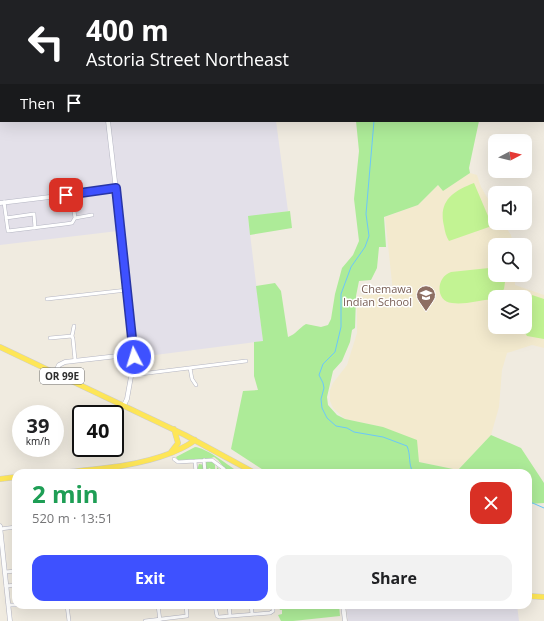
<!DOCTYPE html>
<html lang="en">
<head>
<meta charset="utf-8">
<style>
  :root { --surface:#fff; --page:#f2f2f2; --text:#202124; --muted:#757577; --accent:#3e51ff }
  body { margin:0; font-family:"Open Sans",sans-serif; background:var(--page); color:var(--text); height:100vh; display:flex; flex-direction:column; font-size:15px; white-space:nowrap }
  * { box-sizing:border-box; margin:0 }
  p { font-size:13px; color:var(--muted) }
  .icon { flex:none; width:22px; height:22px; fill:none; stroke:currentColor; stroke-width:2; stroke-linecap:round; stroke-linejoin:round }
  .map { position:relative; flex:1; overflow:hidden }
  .side { position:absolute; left:12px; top:469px; width:520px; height:140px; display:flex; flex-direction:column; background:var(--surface); border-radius:12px; box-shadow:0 4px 16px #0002 }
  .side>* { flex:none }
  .hud { position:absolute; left:0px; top:0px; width:544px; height:122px; box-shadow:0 4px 16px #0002; background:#202124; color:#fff; overflow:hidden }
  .needle { width:26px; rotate:83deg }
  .fabs { position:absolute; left:488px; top:134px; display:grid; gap:8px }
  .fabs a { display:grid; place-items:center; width:44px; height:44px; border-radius:8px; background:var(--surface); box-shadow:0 4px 16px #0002; font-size:20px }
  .speed { position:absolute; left:12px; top:405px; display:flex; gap:8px; font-size:20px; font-weight:700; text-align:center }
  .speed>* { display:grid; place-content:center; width:52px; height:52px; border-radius:50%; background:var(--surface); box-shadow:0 4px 16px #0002; line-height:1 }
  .speed small { font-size:10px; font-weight:400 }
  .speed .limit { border:2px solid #111; border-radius:6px; background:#fff; color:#111 }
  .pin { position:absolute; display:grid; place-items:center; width:34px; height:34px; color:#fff; margin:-17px; border-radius:8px; box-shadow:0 2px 6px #0006 }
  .me { position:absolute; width:44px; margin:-22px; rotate:355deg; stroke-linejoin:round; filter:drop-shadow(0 0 3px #0008) }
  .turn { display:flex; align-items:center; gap:14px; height:84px; padding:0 20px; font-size:18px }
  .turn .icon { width:52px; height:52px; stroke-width:2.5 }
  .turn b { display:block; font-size:28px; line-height:34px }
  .then { display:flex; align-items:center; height:38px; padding:0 20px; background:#0003; gap:8px; font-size:15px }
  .round { display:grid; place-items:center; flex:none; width:42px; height:42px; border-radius:12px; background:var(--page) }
  .summary { display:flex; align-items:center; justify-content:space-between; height:68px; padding:0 20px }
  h1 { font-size:24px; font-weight:700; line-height:30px; color:#1e9e55 }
  .primary-button { display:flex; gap:8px; margin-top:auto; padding:8px 20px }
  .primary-button a { flex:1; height:46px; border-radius:12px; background:var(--accent); color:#fff; font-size:16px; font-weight:700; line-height:46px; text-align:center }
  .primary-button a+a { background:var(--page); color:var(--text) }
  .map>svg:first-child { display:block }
  .industrial { fill:#e3e0e9 }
  .education { fill:#f3eace; fill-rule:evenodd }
  .green { fill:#adeb98 }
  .pitch { fill:#c2f393 }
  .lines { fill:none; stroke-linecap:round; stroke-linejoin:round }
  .stream { stroke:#6bc7fa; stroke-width:1 }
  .minor-casing { stroke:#b4b5c2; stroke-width:4 }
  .tertiary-casing { stroke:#b4b5c2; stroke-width:5 }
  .primary-casing { stroke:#cdcdcd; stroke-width:6 }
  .minor { stroke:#fff; stroke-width:3 }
  .tertiary { stroke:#fff; stroke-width:4 }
  .primary { stroke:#fee657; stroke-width:5 }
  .rail { stroke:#a1a3ba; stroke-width:1 }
  .route-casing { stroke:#2835a6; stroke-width:10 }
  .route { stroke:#3e51ff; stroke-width:7 }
  .labels { text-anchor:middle; stroke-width:3; stroke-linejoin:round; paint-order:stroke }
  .shield { fill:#fff; stroke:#6d6d6d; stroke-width:1 }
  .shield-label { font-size:10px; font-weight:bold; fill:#2e2e2e }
  .education-label { font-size:11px; fill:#785e54; stroke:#fff; text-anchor:end }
</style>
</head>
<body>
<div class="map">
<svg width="544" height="621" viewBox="0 0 544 621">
  <rect width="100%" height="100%" fill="#f0ebe0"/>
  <path class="industrial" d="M53,0H174V1H58Z
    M0,4L1,121H276L288,211L248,217L263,341L132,358L118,231L0,245Z
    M346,605H517L519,621H348Z"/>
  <path class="education" d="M470,173L477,175L481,187L495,211V223H503L511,235L513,243V245H495V275H515V285L544,295V348L532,345L507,353L502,370L499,407L491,435L458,470L419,462L383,427L345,419L333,408L330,401V390L333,383L347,365L357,333V296L393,292L385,217L418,205L438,185L443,190ZM495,297H525V327H495Z"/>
  <path class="green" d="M356,121H479L469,168L470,173L443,191L438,185L418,205L384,217L386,247H379L377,268L371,280L359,281L356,296L355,328L352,330L350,342L342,361L333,371L327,397L328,405L337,415L345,419L383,427L417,440L419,462L458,470L491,435L521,448L544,483V503L528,504V473H268L231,449L243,391L258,390L254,376V342L263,341L256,286L275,283L281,291L288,337C296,334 298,329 306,324L321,327L328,325L331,319L335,294L342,268L353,255L359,241L354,199L359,151Z
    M290,211L292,228L250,235L248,216Z
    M195,447C206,448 224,462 234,469V472L228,473L218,460L214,457L209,459L178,460L176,457Z
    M212,461L215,465V472H217V467L223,473L222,472L206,473V471L211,470L210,468L206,470V468L205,473H202L201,471L197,473V470L200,471L201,469L197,470L199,464L205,465V462Z
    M275,605L276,607H283L281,605H339L340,616L293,621H279H281L278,615L282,614V610H280L279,608L275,609Z"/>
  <path class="pitch" d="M474,183L491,223L489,227L449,241C446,236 445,232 444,226C438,201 453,191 474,183Z
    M489,268L495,269V275H502L505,282L504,289L500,294L493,299C481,300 464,305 452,303C435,301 436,277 451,272Z
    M532,295L544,299V339L527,336L524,331V327Z"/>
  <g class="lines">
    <path class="stream" d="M397,0V1
      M374,121L366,214L369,236L365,247L351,267L341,294V327L335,352L323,364L319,375L323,383L324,388L321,399L322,408L327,418L336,426L347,428L354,432L383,437L407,446C411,455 408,464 413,472L421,473
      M528,501L544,508"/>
    <g class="minor-casing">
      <path id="minor" d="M0,52H1
        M4,202L8,231L65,224L72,223L75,218L72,197L71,194
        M6,218L34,214L35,228
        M75,218L92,215
        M47,299L127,290
        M74,326L72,336L73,339L75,360
        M50,338L72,336
        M190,368L192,379L196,385
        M132,375L246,361
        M174,459L178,462L212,460L224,469L226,473
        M204,460L205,473
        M195,461L196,473
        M0,529L16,527
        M5,572L16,571
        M6,586L16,585
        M9,605H16
        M67,605L69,621
        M158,605L160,621
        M215,605L217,616L219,617L270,613L273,611V605
        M229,605L230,616
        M251,605L252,614
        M145,621L187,616L186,605"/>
    </g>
    <g class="tertiary-casing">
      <path id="tertiary" d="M543,104L544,105
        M108,121L135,354L127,399L124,405
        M0,203L116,189
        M55,373L59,365L65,362L135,354
        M0,526L10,621
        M343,605L345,621"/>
    </g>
    <g class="primary-casing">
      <path id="primary" d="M0,347L185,435L255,473
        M171,452L178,443L174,429
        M59,473C97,469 135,467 171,453C180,449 188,446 195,440
        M0,479L16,477
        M528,596L544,597"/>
    </g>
    <use href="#minor" class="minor"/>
    <use href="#tertiary" class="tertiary"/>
    <use href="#primary" class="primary"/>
    <path class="rail" d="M8,0L13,1
      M543,111H544"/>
  </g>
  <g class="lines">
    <g class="route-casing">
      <path id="route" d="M66,195L116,188L134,357"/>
    </g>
    <use href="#route" class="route"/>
  </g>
  <defs>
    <g id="school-pin" transform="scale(1)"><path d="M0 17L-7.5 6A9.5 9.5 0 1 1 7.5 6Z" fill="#8d6e63" stroke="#fff"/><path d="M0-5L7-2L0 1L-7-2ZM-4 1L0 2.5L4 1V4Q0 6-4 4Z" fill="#fff"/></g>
  </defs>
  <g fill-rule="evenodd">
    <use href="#school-pin" x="426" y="295"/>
  </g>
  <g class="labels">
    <rect class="shield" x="40" y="368" width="44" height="16" rx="3"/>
    <g class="shield-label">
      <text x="62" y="380">OR 99E</text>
    </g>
    <g class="education-label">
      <text x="412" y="293">Chemawa<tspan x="412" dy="13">Indian School</tspan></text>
    </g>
  </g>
</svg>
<div class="fabs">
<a><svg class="needle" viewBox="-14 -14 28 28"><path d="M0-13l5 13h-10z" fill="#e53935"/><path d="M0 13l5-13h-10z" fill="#757577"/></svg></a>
<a><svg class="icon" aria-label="sound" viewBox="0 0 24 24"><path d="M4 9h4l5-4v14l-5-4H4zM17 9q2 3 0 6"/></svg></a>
<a><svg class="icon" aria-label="search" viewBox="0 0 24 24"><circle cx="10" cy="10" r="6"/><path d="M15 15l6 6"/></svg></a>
<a><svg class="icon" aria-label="layers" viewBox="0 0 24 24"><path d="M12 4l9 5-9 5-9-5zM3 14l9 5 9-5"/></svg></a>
</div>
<div class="speed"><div>39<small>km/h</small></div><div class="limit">40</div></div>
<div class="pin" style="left:66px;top:195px;background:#d93025"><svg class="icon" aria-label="arrive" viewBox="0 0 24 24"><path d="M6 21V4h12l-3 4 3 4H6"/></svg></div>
<svg class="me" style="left:134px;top:357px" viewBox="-20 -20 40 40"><circle r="17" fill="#3e51ff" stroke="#fff" stroke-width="3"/><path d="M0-11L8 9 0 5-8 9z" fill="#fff"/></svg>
<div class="hud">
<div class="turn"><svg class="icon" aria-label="left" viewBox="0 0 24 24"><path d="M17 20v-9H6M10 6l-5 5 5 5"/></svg><div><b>400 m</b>Astoria Street Northeast</div></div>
<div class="then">Then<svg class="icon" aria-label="arrive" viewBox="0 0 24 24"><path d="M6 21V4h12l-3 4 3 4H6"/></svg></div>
</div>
<section class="side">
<div class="summary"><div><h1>2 min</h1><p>520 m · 13:51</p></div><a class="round" style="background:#d93025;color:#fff"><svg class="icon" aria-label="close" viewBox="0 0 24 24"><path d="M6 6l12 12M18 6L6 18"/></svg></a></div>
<div class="primary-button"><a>Exit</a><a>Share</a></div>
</section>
</div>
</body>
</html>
